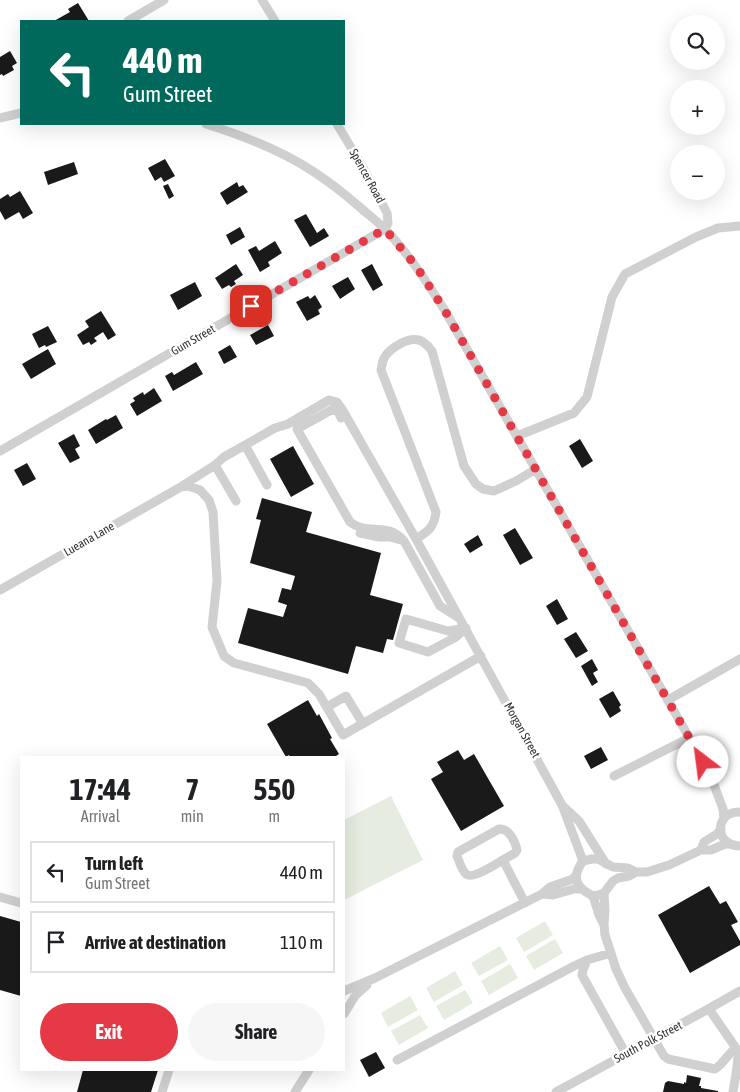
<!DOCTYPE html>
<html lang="en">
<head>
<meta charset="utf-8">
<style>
  :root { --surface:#fff; --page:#f6f6f6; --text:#202124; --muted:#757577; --line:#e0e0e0; --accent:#e63946 }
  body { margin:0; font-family:"Asap Condensed",sans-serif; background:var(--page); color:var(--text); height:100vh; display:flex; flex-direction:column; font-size:19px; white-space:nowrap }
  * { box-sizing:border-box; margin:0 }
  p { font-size:16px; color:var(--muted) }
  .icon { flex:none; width:28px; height:28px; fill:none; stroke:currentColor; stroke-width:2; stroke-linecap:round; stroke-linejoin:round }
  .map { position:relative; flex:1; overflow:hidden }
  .details { position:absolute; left:20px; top:756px; width:325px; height:315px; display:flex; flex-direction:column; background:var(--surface); border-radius:0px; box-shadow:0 5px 20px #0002 }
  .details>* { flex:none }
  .hud { position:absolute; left:20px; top:20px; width:325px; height:105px; border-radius:0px; box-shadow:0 5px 20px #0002; background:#00695c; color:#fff; overflow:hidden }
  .tools { position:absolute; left:670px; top:15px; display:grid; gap:10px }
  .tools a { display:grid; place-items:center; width:55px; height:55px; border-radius:50%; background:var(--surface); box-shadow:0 5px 20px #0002; font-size:25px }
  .pin { position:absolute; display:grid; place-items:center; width:42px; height:42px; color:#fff; margin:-21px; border-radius:10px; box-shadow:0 2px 8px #0006 }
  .me { position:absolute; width:55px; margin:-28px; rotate:330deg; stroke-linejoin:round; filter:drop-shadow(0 0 4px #0008) }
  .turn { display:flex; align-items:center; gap:18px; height:105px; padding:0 20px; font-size:22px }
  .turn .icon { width:65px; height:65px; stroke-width:2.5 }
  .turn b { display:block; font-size:35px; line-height:42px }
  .eta { display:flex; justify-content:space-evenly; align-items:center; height:85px; text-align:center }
  .eta b { font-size:30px; font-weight:700; line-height:35px }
  .primary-button { display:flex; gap:10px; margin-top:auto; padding:10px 20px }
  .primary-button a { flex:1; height:58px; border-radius:30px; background:var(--accent); color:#fff; font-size:20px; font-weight:700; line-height:58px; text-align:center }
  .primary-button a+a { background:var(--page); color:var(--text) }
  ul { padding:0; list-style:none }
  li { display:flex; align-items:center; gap:15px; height:62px; margin:0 10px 8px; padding:0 10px; border:2px solid var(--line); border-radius:0px }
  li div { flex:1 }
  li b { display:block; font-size:19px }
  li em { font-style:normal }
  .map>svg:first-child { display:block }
  .garden { fill:#e6ecdf }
  .building { fill:#1a1a1a }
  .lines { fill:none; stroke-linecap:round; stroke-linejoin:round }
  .minor { stroke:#d0d0d0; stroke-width:9 }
  .route { stroke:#e63946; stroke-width:9; stroke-dasharray:0 16.2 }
  .labels { text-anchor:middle; stroke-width:5; stroke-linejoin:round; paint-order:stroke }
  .street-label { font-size:12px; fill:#333; stroke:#fff }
</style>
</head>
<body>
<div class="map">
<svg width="740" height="1092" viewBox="0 0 740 1092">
  <rect width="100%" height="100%" fill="#fff"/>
  <path class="garden" d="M391,796L423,860L344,900V820Z
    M545,921L553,935L524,952L516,938Z
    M555,939L563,953L534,970L526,956Z
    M500,946L508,960L479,976L471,963Z
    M510,964L518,978L489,995L481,981Z
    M455,971L463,985L434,1002L426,988Z
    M465,990L473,1003L444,1020L436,1006Z
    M410,996L418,1010L388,1027L381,1013Z
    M420,1015L428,1028L399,1045L391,1031Z"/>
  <path class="building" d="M78,3L89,21H54L70,12L68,9Z
    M10,51L17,63L12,66L14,70L3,76L2,74L0,75V57Z
    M165,159L175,176L164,182L161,177L155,181L148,168Z
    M74,162L78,174L48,185L44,172Z
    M237,182L239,187L243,185L248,192L227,205L220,193Z
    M168,184L174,196L169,199L163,186Z
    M20,191L33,213L23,219L19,212L5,220L0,211V199L8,194L10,197Z
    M306,214L317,233L324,228L329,236L310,247L294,220Z
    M240,227L245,237L231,245L226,235Z
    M275,241L282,253L268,262L270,266L260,272L248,250L256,246L259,251Z
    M236,264L243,275L234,281L236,284L231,287L229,285L222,289L215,278Z
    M372,264L383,285L373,291L361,270Z
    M348,277L355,289L340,299L332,286Z
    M195,282L202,296L178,310L170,295Z
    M315,295L322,307L318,310L320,314L307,321L296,302L308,296L310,299Z
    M101,311L116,335L108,340L103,332L94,338L97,341L91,345L89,342L83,345L77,335L89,327L85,321Z
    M268,325L274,336L256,345L250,335Z
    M48,326L57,342L46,347L45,345L39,348L32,334Z
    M230,345L237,357L224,364L218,352Z
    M48,349L56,364L31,379L22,364Z
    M196,362L203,374L173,391L165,376L172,372L174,375Z
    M154,388L162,401L137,416L130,404L135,401L133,398L143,392L144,395Z
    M116,415L123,428L96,444L88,430L106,419L107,420Z
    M74,434L80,446L75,449L80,458L70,463L58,443Z
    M580,439L593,461L582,468L569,446Z
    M293,446L314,484L291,497L270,459Z
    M27,463L36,479L23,486L14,470Z
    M262,498L312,512L306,532L381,553L370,595L403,604L393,640L387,639L383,653L356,646L348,674L238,643L248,608L283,617L287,605L278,602L282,588L291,590L295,576L250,563L261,520L256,519Z
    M515,528L533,558L520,565L503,535Z
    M478,535L483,545L470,553L464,544Z
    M557,599L568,619L557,625L546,606Z
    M576,632L588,651L576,658L564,639Z
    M592,659L598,670L593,673L598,682L592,686L581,666Z
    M613,691L621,705L619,707L621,711L610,718L599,699Z
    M308,700L317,716L319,714L332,738L330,739L339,754L333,758H290L289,755L286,757L267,724Z
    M601,747L608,760L591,769L584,756Z
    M458,750L464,760L474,754L504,806L461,831L431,779L443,772L437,762Z
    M709,886L720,904L726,901L738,922L731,925L740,941V945L690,973L658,915Z
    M0,916L21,922V996L0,990Z
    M376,1052L385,1068L369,1077L360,1060Z
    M83,1070H158L151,1092H77Z
    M687,1075L701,1078L699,1086H701V1088L718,1091V1092H663L665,1083L668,1081L684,1084V1082L686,1083Z"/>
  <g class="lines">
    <path class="minor" d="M262,0L275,21
      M128,21L164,0
      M0,118L21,113
      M206,124C244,136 281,150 314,172C331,183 347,196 362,209C370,216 378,222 385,229C408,253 426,281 444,309L710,774L723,809L724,818
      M341,418L338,411L333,409L297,429L350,522C368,536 387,521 404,541L440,606L459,618
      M517,436L574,413L587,397L612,297L625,274L696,237L718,228L740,226
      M245,445L267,485
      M0,451L385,229L388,223L387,213L365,171L337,124
      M215,465L236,501
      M181,487L188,486L200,490L209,500L213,512L217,581L212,627L224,656L234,663L308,683L319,694L343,735L481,656
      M360,533L379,537H390L401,540
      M416,539C429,531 434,527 436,512L381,370C382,366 382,362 384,358C390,348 411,334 423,342C426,344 430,348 432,351L464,466L476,484L483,489L494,491L516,481L536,469
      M0,590L179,488L215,465L224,457L275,428L288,424L329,400L337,402L342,409L416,539L562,805L583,861
      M406,619L448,631L466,628L456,637L428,652L399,643Z
      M668,700L740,659
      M327,707L346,696L363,724
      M614,776L689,738
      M564,807L579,821L606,864
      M740,812C714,811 714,846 740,846
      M701,850L704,842L717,834L721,829
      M503,860C496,864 472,880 466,874C462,871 459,861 457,856L458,852L499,829C509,828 515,841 517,850L515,853L503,860L525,903
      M583,861C571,877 576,888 593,896L599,915L604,925L605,935L616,969L625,988L664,1056L668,1059L715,1069L720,1065L735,1048
      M583,861L592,859H598L613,867L628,868L636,872
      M542,894L553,895L574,889H581
      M593,896L599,895L604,893L613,881L618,878L629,876L636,872H647L669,865L701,850H711L725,844H729
      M0,897L21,903
      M604,925L605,911L604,893
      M587,960L583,970L582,975L626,1054
      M344,991L375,978L542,894L550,887L573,879L576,875
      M709,1009L740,1054
      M344,1014L355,996L367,985
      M397,1060L576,965L587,960L611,953
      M736,1074L738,1058L740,1056
      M162,1092L169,1070
      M295,1092L309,1070
      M556,1092L701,1013L740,991
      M733,1092L736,1074L740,1075"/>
  </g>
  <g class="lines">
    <path class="route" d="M251,306L385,229L416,266L444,309L703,762"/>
  </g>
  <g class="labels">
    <g class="street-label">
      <text transform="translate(367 176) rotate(61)" y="4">Spencer Road</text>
      <text transform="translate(193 340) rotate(-30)" y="4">Gum Street</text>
      <text transform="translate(89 539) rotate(-30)" y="4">Lueana Lane</text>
      <text transform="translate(522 730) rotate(61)" y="4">Morgan Street</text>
      <text transform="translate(648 1042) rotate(-28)" y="4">South Polk Street</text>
    </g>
  </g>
</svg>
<div class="tools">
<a><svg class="icon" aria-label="search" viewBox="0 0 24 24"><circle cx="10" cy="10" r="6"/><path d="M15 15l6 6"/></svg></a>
<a>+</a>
<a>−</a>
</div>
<div class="pin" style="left:251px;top:306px;background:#d93025"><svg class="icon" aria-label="arrive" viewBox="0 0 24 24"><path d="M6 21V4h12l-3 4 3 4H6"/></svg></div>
<svg class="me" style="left:703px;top:762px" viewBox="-20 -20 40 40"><circle r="19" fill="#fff"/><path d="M0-13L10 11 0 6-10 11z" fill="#e63946"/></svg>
<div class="hud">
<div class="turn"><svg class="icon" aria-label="left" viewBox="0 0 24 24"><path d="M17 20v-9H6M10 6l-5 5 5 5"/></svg><div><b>440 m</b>Gum Street</div></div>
</div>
<section class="details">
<div class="eta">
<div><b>17:44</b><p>Arrival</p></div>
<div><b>7</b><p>min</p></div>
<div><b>550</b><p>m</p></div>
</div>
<ul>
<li><svg class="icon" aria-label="left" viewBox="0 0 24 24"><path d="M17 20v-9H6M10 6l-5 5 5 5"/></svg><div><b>Turn left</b><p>Gum Street</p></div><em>440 m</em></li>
<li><svg class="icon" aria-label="arrive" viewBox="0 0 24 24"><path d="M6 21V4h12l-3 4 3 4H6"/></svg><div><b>Arrive at destination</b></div><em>110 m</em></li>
</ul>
<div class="primary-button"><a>Exit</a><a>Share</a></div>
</section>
</div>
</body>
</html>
